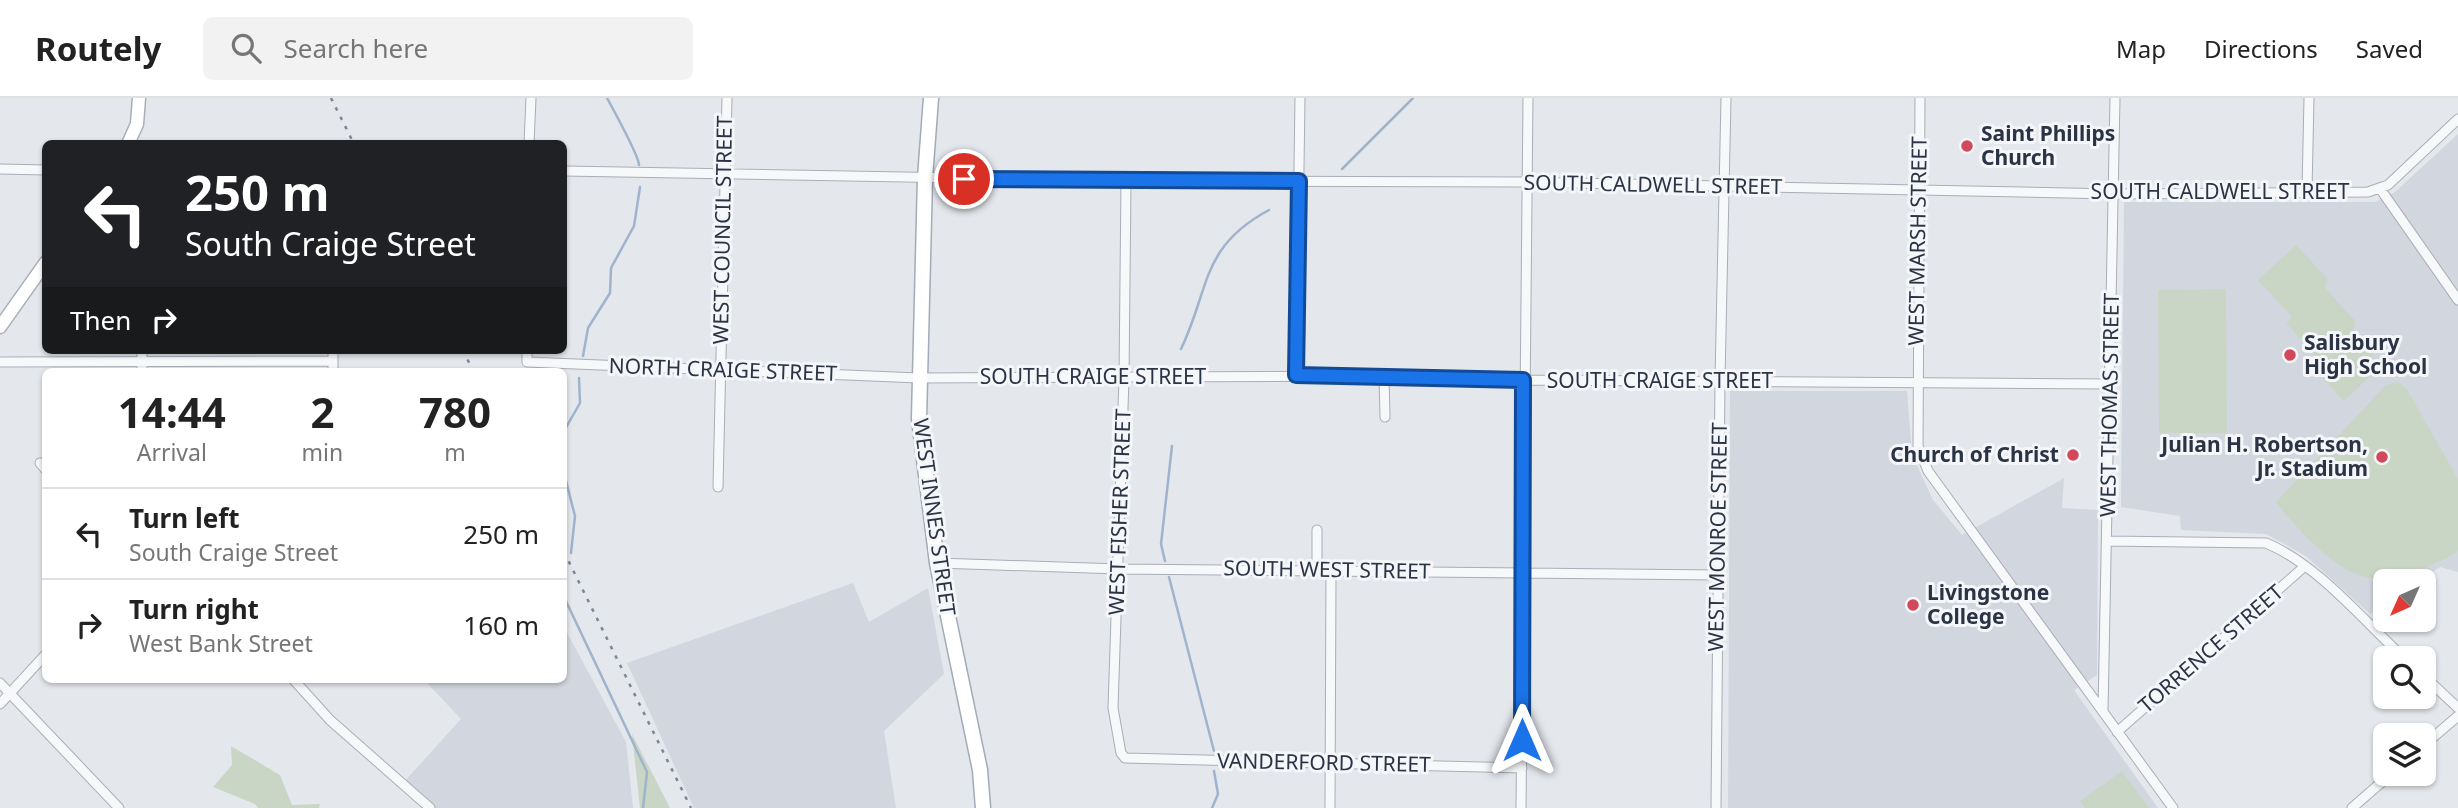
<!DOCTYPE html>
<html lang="en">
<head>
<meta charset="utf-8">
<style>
  :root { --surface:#fff; --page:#f2f2f2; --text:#222; --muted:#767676; --line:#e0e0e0 }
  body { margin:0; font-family:"Noto Sans",sans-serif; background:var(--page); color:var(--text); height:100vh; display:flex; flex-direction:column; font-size:26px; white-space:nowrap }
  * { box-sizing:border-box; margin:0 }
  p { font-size:23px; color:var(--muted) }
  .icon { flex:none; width:38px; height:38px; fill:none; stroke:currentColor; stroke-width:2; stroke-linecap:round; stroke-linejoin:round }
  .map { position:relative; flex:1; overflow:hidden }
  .sheet { position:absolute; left:42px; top:270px; width:525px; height:315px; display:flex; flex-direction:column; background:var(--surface); border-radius:10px; box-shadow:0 2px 5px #0004 }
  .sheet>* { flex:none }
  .hud { position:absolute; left:42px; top:42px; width:525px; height:214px; border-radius:10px; box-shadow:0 2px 5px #0004; background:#202124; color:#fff; overflow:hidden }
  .needle { width:46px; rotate:225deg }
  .fabs { position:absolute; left:2373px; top:471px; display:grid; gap:14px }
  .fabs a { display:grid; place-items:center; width:63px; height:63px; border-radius:10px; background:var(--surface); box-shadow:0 2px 5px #0004; font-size:35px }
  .pin { position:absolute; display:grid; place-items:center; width:60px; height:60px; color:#fff; margin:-30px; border:4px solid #fff; border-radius:50%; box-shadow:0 2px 7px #0007 }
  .me { position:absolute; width:77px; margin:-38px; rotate:0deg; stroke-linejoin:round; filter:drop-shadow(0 0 5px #0008) }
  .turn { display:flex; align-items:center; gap:24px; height:147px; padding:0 28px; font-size:32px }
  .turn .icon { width:91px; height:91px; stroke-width:2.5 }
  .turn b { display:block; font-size:49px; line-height:60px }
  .then { display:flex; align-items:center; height:66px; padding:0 28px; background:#0003; gap:14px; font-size:26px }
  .eta { display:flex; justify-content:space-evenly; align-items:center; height:119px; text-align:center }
  .eta b { font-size:42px; font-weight:700; line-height:49px }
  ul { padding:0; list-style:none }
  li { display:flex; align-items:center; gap:21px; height:91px; padding:0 28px; border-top:2px solid var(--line) }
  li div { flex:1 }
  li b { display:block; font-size:26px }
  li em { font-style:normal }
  header { display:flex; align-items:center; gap:42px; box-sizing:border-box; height:98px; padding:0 35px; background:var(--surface); border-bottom:2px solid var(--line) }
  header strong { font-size:33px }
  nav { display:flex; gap:38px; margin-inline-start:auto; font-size:24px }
  .search { width:490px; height:63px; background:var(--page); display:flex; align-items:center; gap:18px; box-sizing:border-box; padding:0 24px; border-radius:10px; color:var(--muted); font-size:26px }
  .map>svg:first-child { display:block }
  .built { fill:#d2d6de }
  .green { fill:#c9d6c5 }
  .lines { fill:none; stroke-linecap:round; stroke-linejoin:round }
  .stream { stroke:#9fb4cc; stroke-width:2.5 }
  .street-casing { stroke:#a9aeb7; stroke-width:11 }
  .secondary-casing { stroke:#a9aeb7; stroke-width:15 }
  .primary-casing { stroke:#a3abb8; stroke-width:17 }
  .street { stroke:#f7f8fa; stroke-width:9 }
  .secondary { stroke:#fff; stroke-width:12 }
  .primary { stroke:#fff; stroke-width:14 }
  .rail { stroke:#7d8696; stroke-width:2.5; stroke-dasharray:3.5 7; stroke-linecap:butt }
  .route-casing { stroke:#114b97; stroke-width:18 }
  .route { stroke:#1a73e8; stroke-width:12 }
  .poi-dot { fill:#d1495b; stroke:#f4f6f9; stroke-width:2.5 }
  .labels { text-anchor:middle; stroke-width:6; stroke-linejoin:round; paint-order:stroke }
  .poi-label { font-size:21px; font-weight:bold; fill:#2b3445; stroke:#f4f6f9; text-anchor:start }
  .street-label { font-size:21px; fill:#2b3445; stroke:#f4f6f9 }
</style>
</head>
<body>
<header>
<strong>Routely</strong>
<div class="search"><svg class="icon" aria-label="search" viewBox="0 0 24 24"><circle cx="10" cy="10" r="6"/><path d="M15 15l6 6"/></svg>Search here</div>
<nav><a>Map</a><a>Directions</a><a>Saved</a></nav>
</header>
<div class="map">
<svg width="2458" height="710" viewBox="0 0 2458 710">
  <rect width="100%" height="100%" fill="#e4e7ec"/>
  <path class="built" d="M2458,36V474L2440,469L2419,483H2385V506L2370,516L2306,458L2266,436L2181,432L2180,418L2121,409L2124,104H2375L2395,94Z
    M1730,293H1907L1912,357L1933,402L1962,437L2064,380L2062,410L2098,412L2097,577L2074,592L2158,710H1728Z
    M853,485L869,524L928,490L944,576L884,633L896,710H694L627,565Z
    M564,529L626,644L633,710H435L404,684L461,621L427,585L431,581H564Z"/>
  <path class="green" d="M2296,147L2327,180L2325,190L2356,224L2352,235L2382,267L2344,303L2313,270L2320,263L2286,225L2292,219L2258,182Z
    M2226,191L2227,335H2159L2158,192Z
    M2397,283L2408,293L2458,381V453C2434,469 2390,486 2361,478C2333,470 2293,427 2276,404L2385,288Z
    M632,636L670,710H640Z
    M231,648L280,677L292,707L320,706L319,710H258L255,706L213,689L232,667Z
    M2122,673L2149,710H2085L2080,703Z"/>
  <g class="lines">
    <path class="stream" d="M607,0C613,11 639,59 639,67
      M1342,71L1413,0
      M1181,251C1210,191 1200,149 1269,112
      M583,258L588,230L610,195L611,170L634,128L640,89
      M564,333L580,305L579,280
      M564,375L575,418L571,455
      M1165,463L1161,446L1172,348
      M1169,479L1214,653
      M564,499L647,674L643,710
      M1212,710L1218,696L1214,673"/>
    <g class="street-casing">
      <path id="street" d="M1920,0L1918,348L1928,373L2173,710
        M529,46L531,0
        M0,71L46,72
        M564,73L1126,83L1526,84L2115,96L2368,94L2388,87L2458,21
        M1126,83L1124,280L1113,610L1121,655L1125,660L1522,670
        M2381,92L2458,202
        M2307,93L2309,0
        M142,252V273
        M333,252V273
        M527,252V264L919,280L1384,278L1523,282L2108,286
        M0,264L333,263
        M1296,277L1300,0
        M1384,278L1385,319
        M40,365L46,372
        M718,389L727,0
        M1317,432V472
        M2107,443L2266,445C2317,466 2363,522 2404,560
        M937,465L1119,471L1717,477
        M2424,578L2458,610
        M293,581L330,622L430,710
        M0,585L119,710
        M0,606L46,556
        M2103,613L2115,0
        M2117,634L2305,468
        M2424,647L2458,618
        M1330,710L1331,472
        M1521,710L1528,0
        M1716,710L1720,282L1726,0
        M2352,710L2391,676"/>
    </g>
    <g class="secondary-casing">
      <path id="secondary" d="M128,46L137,26L139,0
        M0,229L46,164"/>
    </g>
    <g class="primary-casing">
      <path id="primary" d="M931,0L925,80L919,321L937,465L980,672L983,710"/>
    </g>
    <use href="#street" class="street"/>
    <use href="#secondary" class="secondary"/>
    <use href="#primary" class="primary"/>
    <path class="rail" d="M331,0L354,46
      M463,252L473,273
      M564,454L691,710"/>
  </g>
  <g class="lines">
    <g class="route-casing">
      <path id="route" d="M964,81L1299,83L1296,277L1523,282L1522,642"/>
    </g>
    <use href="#route" class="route"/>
  </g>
  <g class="poi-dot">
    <circle cx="1967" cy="48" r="7"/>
    <circle cx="2290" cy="257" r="7"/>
    <circle cx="2073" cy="357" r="7"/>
    <circle cx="2382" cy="359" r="7"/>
    <circle cx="1913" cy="507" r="7"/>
  </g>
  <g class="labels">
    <g class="poi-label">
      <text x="1981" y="43">Saint Phillips<tspan x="1981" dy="24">Church</tspan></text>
      <text x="2304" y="252">Salisbury<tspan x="2304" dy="24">High School</tspan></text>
      <text x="2368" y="354" text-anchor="end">Julian H. Robertson,<tspan x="2368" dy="24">Jr. Stadium</tspan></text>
      <text x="2059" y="364" text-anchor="end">Church of Christ</text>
      <text x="1927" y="502">Livingstone<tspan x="1927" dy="24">College</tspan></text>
    </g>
    <g class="street-label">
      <text transform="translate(1653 87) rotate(1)" y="7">SOUTH CALDWELL STREET</text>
      <text x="2220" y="101">SOUTH CALDWELL STREET</text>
      <text transform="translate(723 132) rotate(-89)" y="7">WEST COUNCIL STREET</text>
      <text transform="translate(1918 143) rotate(-89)" y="7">WEST MARSH STREET</text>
      <text transform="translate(723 272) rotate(2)" y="7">NORTH CRAIGE STREET</text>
      <text x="1093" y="286">SOUTH CRAIGE STREET</text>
      <text x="1660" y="290">SOUTH CRAIGE STREET</text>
      <text transform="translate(2110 307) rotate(-89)" y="7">WEST THOMAS STREET</text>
      <text transform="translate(1120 414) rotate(-88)" y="7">WEST FISHER STREET</text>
      <text transform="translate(934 419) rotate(82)" y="7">WEST INNES STREET</text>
      <text transform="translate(1718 439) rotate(-89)" y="7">WEST MONROE STREET</text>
      <text transform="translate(1327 472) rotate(1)" y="7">SOUTH WEST STREET</text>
      <text transform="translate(2211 551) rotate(-41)" y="7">TORRENCE STREET</text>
      <text transform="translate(1324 665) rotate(1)" y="7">VANDERFORD STREET</text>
    </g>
  </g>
</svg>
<div class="fabs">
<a><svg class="needle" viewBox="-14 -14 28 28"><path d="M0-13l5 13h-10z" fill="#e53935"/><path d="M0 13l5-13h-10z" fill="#767676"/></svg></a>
<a><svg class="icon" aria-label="search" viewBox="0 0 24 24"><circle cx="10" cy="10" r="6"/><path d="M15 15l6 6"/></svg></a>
<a><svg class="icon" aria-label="layers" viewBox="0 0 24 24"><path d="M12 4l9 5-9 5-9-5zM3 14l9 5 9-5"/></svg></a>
</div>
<div class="pin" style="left:964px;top:81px;background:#d93025"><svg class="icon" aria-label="arrive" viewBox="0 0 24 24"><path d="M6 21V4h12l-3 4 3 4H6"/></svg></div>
<svg class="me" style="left:1522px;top:642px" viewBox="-20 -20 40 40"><path d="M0-17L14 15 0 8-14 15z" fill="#1a73e8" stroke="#fff" stroke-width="4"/></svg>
<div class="hud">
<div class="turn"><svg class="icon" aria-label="left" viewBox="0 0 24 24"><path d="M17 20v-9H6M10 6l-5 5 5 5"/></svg><div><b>250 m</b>South Craige Street</div></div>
<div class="then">Then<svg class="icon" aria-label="right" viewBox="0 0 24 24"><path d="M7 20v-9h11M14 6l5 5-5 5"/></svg></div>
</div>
<section class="sheet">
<div class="eta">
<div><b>14:44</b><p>Arrival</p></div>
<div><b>2</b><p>min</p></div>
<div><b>780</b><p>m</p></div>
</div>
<ul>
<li><svg class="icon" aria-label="left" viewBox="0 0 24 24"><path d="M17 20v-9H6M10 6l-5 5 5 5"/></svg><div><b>Turn left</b><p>South Craige Street</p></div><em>250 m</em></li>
<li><svg class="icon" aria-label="right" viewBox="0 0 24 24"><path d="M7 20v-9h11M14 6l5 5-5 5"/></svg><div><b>Turn right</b><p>West Bank Street</p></div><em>160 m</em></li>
</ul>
</section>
</div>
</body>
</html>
